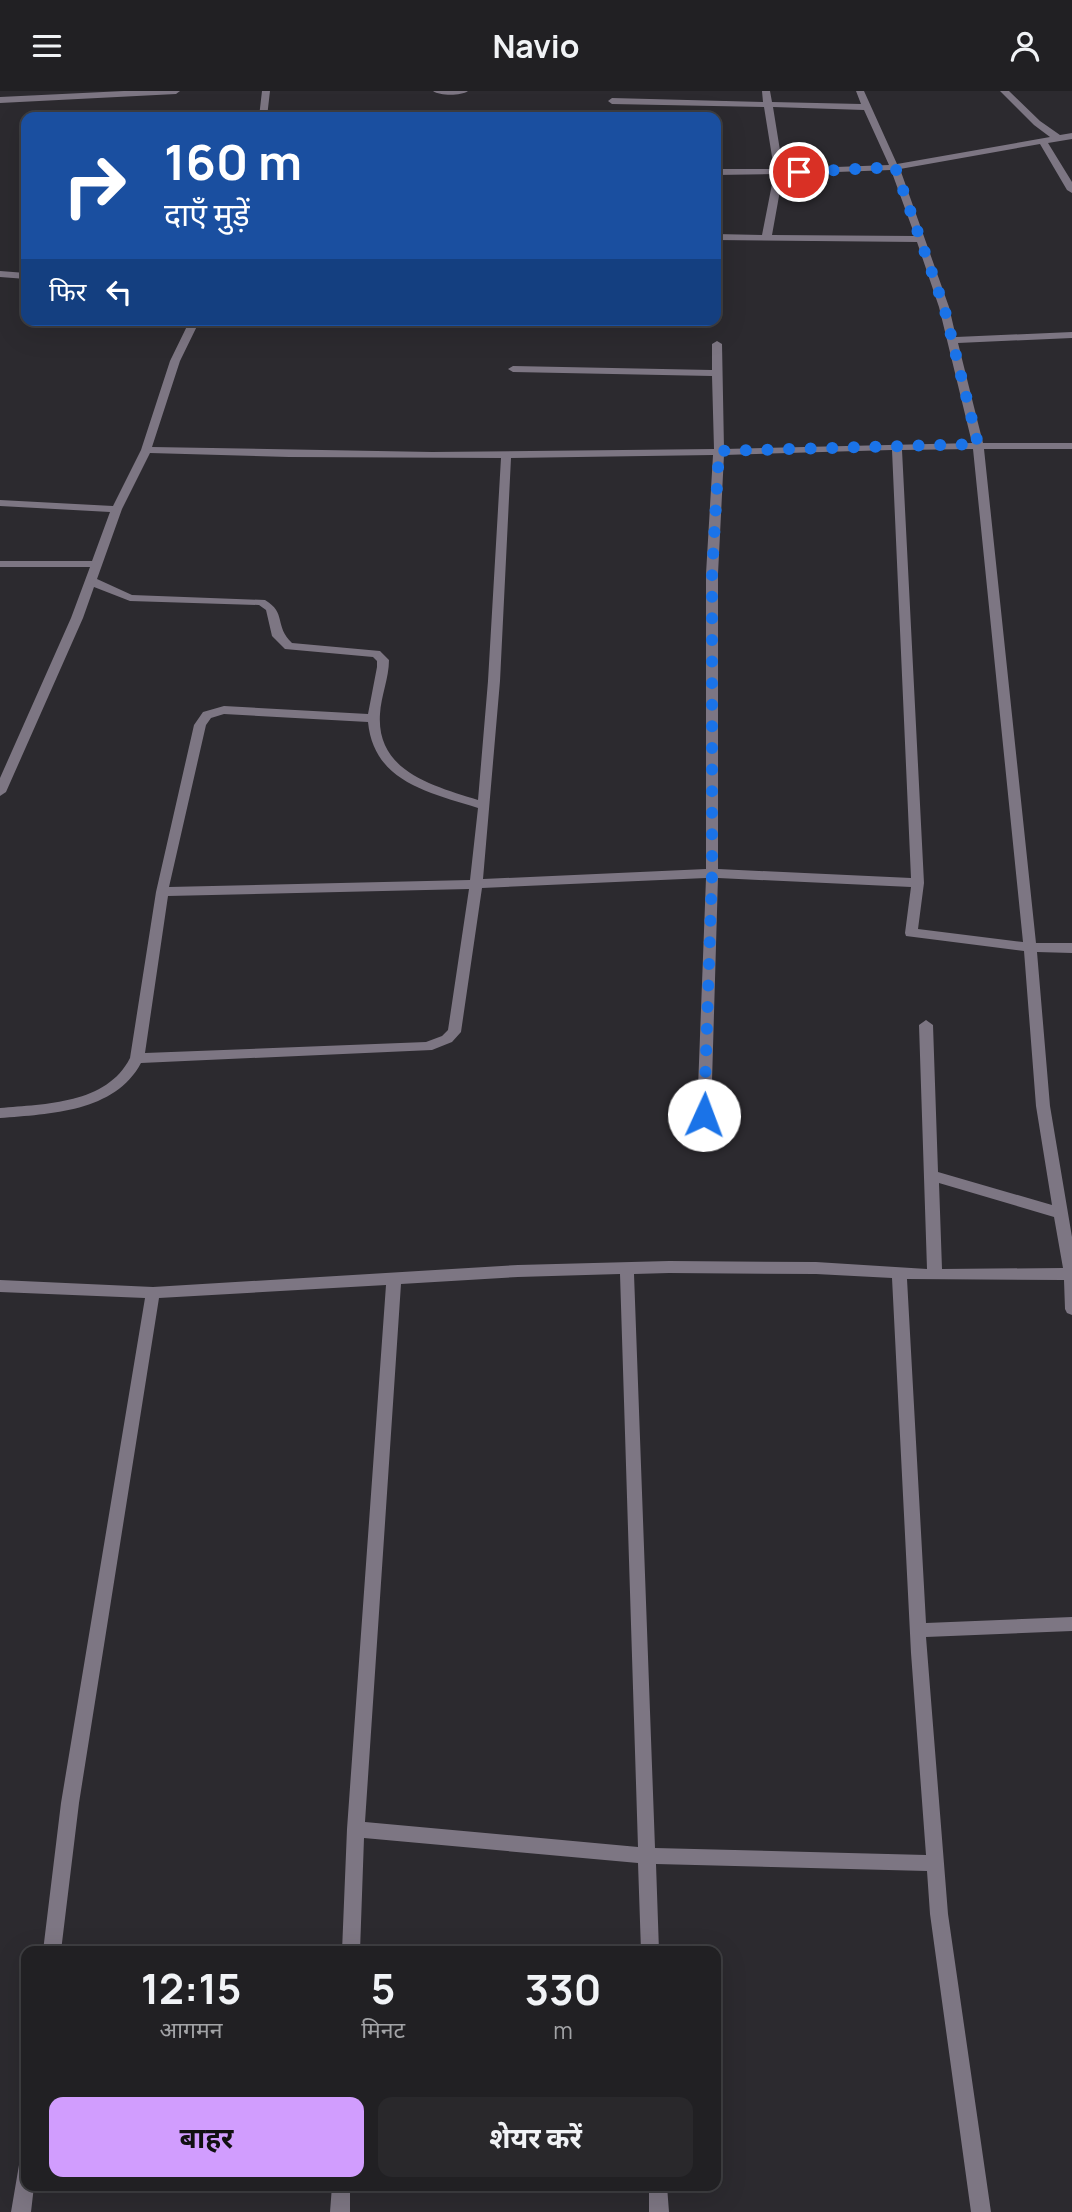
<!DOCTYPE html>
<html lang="hi">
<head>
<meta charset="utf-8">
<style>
  :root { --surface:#212023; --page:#29282b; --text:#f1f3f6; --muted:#a2a3a6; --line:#3e3e41; --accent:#d19dfe }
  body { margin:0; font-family:Manrope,"Noto Sans Devanagari",sans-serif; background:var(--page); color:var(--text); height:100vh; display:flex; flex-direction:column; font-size:26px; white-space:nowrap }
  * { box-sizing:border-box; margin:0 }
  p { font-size:23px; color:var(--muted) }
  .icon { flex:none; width:38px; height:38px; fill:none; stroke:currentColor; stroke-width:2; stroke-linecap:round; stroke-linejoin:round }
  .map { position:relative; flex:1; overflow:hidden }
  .sheet { position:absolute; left:21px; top:1855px; width:700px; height:245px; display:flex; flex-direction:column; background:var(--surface); border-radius:14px; box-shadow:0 7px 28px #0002,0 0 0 2px var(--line) }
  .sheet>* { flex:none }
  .top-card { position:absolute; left:21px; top:21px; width:700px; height:214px; border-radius:14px; box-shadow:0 7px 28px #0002,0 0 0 2px var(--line); background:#1a4fa0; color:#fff; overflow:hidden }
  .pin { position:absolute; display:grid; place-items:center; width:60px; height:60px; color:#fff; margin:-30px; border:4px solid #fff; border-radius:50%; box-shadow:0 2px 7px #0007 }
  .me { position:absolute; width:77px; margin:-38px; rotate:2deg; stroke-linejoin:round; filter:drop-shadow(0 0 5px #0008) }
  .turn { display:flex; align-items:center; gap:24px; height:147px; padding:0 28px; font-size:32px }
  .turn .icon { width:91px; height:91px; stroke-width:2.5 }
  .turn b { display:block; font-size:49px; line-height:60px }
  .then { display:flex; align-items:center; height:66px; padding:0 28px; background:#0003; gap:14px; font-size:26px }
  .eta { display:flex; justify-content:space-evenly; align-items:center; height:119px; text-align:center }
  .eta b { font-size:42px; font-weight:700; line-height:49px }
  .cta { display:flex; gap:14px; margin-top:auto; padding:14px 28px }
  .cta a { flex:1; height:80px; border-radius:14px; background:var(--accent); color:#111; font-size:28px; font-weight:700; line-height:80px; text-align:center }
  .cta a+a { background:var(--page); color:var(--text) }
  header { display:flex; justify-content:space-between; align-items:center; height:91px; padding:0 28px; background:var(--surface); font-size:32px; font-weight:700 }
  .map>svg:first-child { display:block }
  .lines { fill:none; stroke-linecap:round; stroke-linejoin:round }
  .minor { fill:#7d7683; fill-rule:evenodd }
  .route { stroke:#1a73e8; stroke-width:12; stroke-dasharray:0 21.6 }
</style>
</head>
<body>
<header><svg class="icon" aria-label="menu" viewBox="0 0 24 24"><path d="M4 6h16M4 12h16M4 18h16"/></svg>Navio<svg class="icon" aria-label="person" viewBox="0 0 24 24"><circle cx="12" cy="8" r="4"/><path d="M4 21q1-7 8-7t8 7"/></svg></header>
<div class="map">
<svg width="1072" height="2121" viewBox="0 0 1072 2121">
  <rect width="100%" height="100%" fill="#2c2a2f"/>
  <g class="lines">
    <path class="minor" d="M124,0H180L176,3L0,12V6Z
      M262,0H270L267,26H259Z
      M433,0H468C461,5 440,5 433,0Z
      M762,0H770L772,11L861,13L856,0H864L897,73L1050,46L1034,34L1000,0H1009L1040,30L1060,44L1072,42V48L1048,52L1072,91V102L1067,99L1040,53L900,78L949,216L956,246L1072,241V247L958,252L983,352H1072V358H984L1036,852H1072V862L1037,861L1050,1015L1072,1146V1224L1067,1222L1065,1218L1064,1189L907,1188L926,1532L1072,1526V1540L926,1546L948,1823L991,2121H971L930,1823L927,1780L656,1773L659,1860H641L638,1772L364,1747L360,1860H342L347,1738L386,1194L159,1207L79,1712L61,1860H43L61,1712L145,1207L0,1201V1189L153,1196L518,1174L669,1170L816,1171L927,1178L919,934L926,929L933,934L938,1081L1052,1114L1036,1015L1024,860L906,845L905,842L911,796L718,787L711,1024L704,1029L697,1024L706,787L482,797L461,941L452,951L432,959L141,972C115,1021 50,1023 0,1027V1017C45,1013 107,1013 130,967L156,801L194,634L203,621L224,615L368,623L377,576V570L373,566L285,558L272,545L266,519L259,514L130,510L94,496L83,527L6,701L0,705V687L71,527L90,476H0V470H92L110,421L0,415V409L113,415L141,359L170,270L190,229H200L180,270L152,356L432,361L714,358L712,285L513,281L508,278L513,275L712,279V253L717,250L722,253L724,358L972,352L939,216L917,151L716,149V143L762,144L774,83L716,84V78H774L764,16L612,13L608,10L612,7L763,11ZM773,16L864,19L889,74L783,78ZM891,79L915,145L772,144L783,83ZM973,358L1023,851L918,838L924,792L902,359ZM892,359L911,787L718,778V483L724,364ZM150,362L289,366L501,367L488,590L478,709C434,695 376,681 380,623C381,605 389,587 389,569L380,560L292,552C274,535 287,522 265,509L132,504L97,488L122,418ZM713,364L706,483V778L483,788L500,590L511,367ZM224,623L368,631C374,691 428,701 478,717L470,789L169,796L206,634L211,627ZM469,798L448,939L442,945L426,951L145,962L168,805ZM939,1092L1054,1126L1063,1177L942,1178ZM669,1182L816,1183L892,1187L911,1562L926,1764L655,1757L634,1183ZM620,1183L638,1756L365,1731L401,1193L518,1186Z
      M0,180L26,182V188L0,186Z
      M26,2072V2095H34L31,2121H11L19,2074Z
      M332,2095H350V2121H330Z
      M649,2095H667L669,2121H649Z"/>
  </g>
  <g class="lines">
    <path class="route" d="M704,1024L712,782V483L719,360L978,353L944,216L895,76L799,81"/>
  </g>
</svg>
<div class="pin" style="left:799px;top:81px;background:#d93025"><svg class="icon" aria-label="arrive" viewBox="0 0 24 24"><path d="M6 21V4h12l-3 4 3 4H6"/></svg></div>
<svg class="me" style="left:704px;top:1024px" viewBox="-20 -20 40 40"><circle r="19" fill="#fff"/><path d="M0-13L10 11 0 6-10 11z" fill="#1a73e8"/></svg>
<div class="top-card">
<div class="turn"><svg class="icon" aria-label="right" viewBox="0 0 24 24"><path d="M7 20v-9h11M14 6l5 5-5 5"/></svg><div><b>160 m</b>दाएँ मुड़ें</div></div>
<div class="then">फिर<svg class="icon" aria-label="left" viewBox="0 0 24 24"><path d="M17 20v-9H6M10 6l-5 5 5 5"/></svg></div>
</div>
<section class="sheet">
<div class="eta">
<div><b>12:15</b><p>आगमन</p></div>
<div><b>5</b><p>मिनट</p></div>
<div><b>330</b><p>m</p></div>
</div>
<div class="cta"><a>बाहर</a><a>शेयर करें</a></div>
</section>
</div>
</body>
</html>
